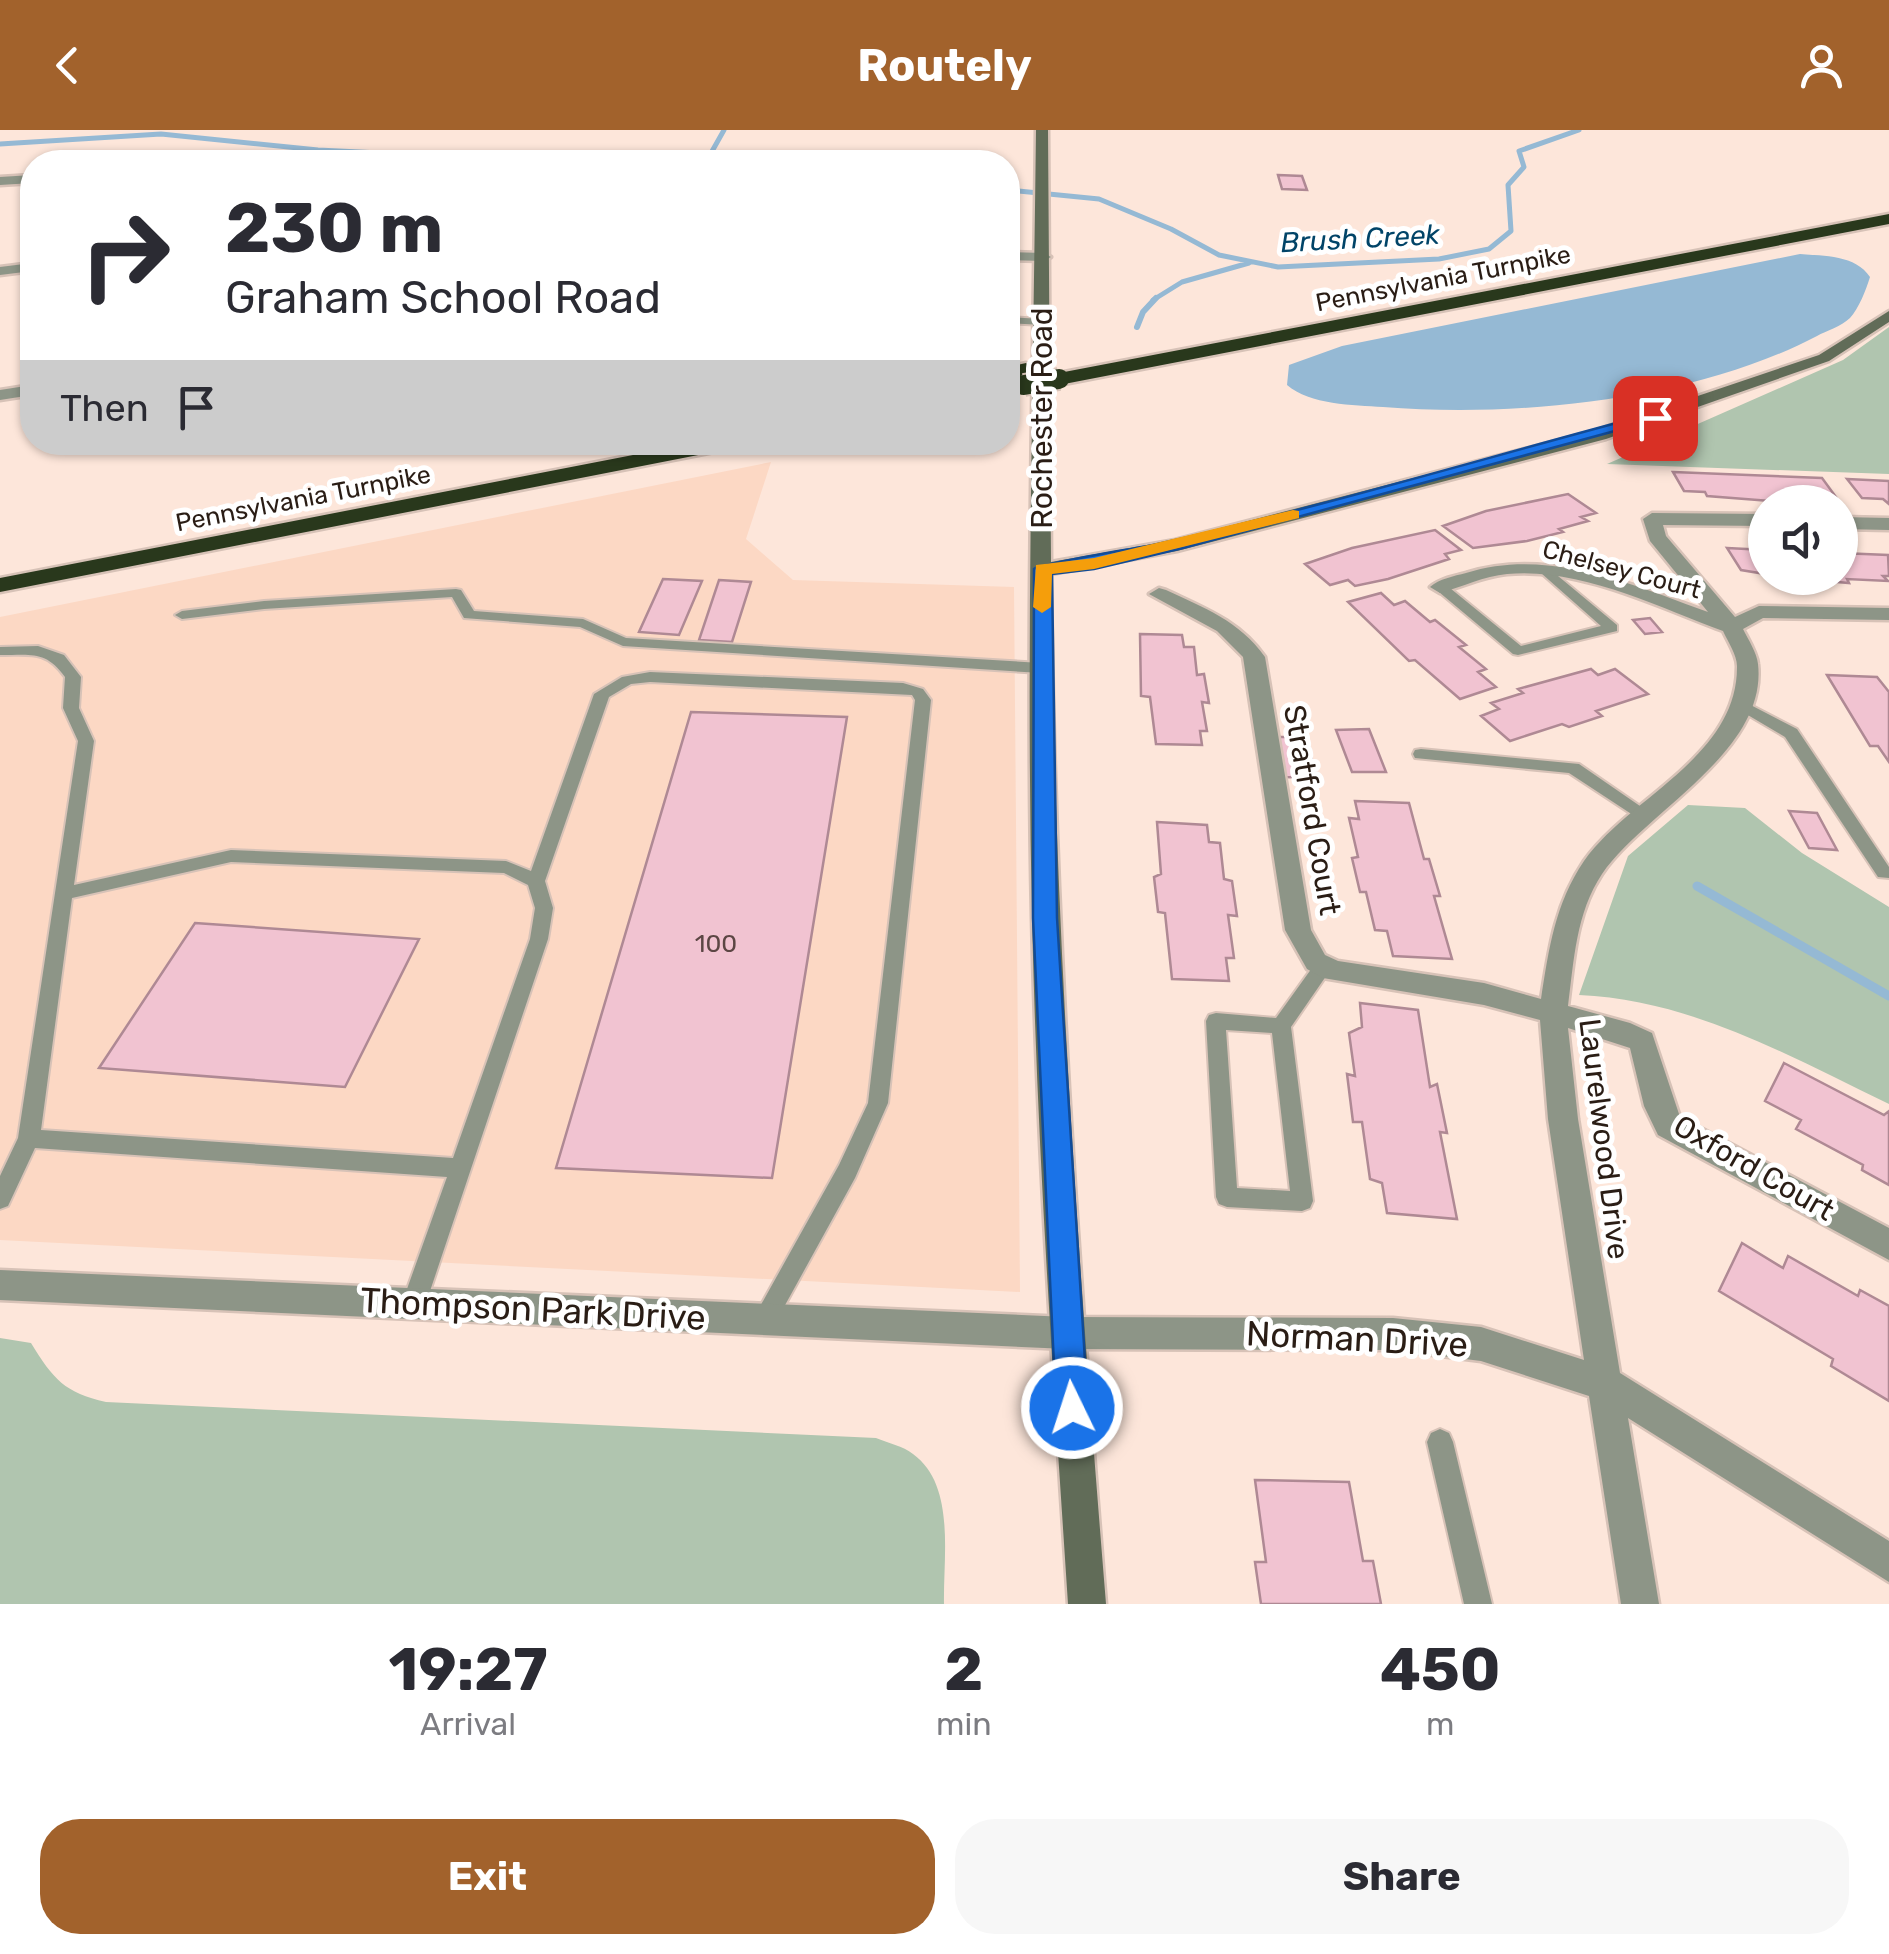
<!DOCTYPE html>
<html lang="en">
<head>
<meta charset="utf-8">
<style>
  :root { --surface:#fff; --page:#f7f7f7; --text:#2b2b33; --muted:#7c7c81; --accent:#a2622c }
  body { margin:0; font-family:Rubik,sans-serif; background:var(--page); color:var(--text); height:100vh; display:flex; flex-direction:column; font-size:38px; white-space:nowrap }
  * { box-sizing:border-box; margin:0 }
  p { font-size:32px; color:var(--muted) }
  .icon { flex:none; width:55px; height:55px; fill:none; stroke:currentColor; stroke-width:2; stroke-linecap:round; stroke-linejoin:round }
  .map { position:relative; height:1474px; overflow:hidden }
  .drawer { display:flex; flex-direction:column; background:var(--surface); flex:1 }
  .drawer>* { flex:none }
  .hud { position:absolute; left:20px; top:20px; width:1000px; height:305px; border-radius:40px; box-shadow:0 2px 8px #0004; background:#fff; color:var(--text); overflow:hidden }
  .controls { position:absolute; left:1748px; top:355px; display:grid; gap:20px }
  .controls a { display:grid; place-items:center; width:110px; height:110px; border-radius:50%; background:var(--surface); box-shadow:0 2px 8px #0004; font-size:50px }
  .pin { position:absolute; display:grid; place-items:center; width:85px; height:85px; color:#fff; margin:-42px; border-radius:20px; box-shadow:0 5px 15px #0006 }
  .me { position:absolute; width:110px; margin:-55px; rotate:356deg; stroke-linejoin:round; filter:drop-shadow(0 0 8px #0008) }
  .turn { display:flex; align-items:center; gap:35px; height:210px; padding:0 40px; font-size:45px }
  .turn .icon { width:130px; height:130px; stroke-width:2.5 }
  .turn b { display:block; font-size:70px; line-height:85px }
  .then { display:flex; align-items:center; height:95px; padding:0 40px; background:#0003; gap:20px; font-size:38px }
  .eta { display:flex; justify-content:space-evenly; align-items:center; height:170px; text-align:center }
  .eta b { font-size:60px; font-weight:700; line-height:70px }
  .button { display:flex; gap:20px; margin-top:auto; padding:20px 40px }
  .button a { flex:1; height:115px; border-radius:40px; background:var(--accent); color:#fff; font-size:40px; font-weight:700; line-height:115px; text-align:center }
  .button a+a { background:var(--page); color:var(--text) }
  header { display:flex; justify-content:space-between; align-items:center; height:130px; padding:0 40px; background:var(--accent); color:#fff; font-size:45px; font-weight:700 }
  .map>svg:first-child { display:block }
  .built { fill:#fcd8c4 }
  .green { fill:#b0c5af }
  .water { fill:#95b9d4 }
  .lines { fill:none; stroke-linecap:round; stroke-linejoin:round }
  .stream-far2 { stroke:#95b9d4; stroke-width:5 }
  .stream-far1 { stroke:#95b9d4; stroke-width:6 }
  .stream { stroke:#95b9d4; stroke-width:9 }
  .building { fill:#f1c3d1; stroke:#af8994; stroke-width:2.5 }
  .lane-casing { stroke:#d7c2b7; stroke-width:4 }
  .street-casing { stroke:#d7c2b7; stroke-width:5 }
  .secondary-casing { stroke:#d7c2b7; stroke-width:5 }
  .highway-casing { stroke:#d7c2b7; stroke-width:5 }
  .lane { fill:#8d9587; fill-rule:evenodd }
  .street { fill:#8d9587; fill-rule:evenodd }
  .secondary { fill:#616c58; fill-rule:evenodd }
  .highway { fill:#29381c; fill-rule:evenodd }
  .highway-bridge-casing { stroke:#d7c2b7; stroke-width:24; stroke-linecap:butt }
  .highway-bridge { stroke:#29381c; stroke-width:20 }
  .route { fill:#1a73e8; stroke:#114b97; stroke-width:2.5 }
  .slow { fill:#f59e0b }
  .labels { text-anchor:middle; stroke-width:10; stroke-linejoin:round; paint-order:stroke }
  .far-street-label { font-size:25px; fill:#2a1d15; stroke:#fff }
  .number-label { font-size:25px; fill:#5c4644 }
  .far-water-label { font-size:28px; font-style:italic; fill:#014468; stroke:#fff }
  .street-label { font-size:30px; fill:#2a1d15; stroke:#fff }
  .near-street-label { font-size:35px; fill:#2a1d15; stroke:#fff }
</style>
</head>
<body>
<header><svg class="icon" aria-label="back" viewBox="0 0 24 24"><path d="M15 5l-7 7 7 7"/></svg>Routely<svg class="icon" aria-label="person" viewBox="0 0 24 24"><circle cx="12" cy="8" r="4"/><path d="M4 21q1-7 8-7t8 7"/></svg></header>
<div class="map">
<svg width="1889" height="1474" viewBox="0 0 1889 1474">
  <rect width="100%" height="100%" fill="#fde6da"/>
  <path class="built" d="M771,332L746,409L793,450L1014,457L1020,1162L0,1110V487Z"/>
  <path class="green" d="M1889,197V344L1607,334L1843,230Z
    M1688,675L1745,678L1802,723L1889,777V974C1789,926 1692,870 1579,865L1628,726Z
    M0,1208L31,1213C53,1249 65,1263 106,1272L876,1308C888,1313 903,1316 913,1324C956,1355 943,1427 944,1474H0Z"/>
  <path class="water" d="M1800,124C1824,126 1856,125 1870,147C1866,160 1859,178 1850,188C1842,196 1826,201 1817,206C1695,270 1518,288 1383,277C1353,275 1310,275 1287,255L1289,235L1342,216Z"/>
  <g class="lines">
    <path class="stream-far2" d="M0,14L161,4L318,20L567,32
      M706,32L724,0
      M1008,60L1099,69L1171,99L1219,125L1278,137L1439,129L1489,119L1511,101L1508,55L1524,37L1519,21L1579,0
      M1153,170L1182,152L1249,133"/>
    <path class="stream-far1" d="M1137,197L1143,182L1156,168"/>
    <path class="stream" d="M1697,756L1889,866"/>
  </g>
  <path class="building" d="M1278,45L1302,46L1307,60L1282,59Z
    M1673,342L1822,348L1836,367L1816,366L1819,370L1782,369L1784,372L1707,366L1705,362L1684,361Z
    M1847,349L1889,351V374L1883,369L1862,368Z
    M1568,364L1596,383L1581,387L1588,391L1559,399L1563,402L1527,411L1473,418L1443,396L1486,381Z
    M1435,400L1461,420L1445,424L1449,429L1388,449L1355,456L1348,450L1330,455L1305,434L1352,418Z
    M1727,418L1765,420V444L1741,440Z
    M1840,423L1888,425L1889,446H1883L1888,451L1847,449L1849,453L1791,448H1840Z
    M663,449L702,451L679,505L639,502Z
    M719,450L751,452L732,512L699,510Z
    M1381,463L1394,475L1405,471L1430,492L1435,490L1466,515L1459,517L1486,539L1478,542L1496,557L1460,569L1415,530L1409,531L1348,472Z
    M1650,488L1662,502L1645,504L1633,490Z
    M1140,504L1182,505L1184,517H1194L1197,545L1204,544L1209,573L1202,572L1207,601H1200L1202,615L1156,614L1150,567L1141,566Z
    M1591,539L1598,545L1615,539L1648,564L1596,581L1602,586L1569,597L1562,594L1510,611L1481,586L1499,579L1491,573L1523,563L1518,559Z
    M1827,545L1877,547L1889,562V632L1878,616H1870Z
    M691,582L847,587L772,1048L556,1038Z
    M1369,599L1386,642H1352L1336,600Z
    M1276,607H1307L1316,648L1284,647Z
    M1355,671L1409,673L1424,729H1429L1440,766H1434L1452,829L1393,826L1387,801L1375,800L1366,762H1360L1352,728L1358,727L1349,688L1359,689Z
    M1789,681L1817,683L1837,720L1809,718Z
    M1157,692L1207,695L1209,712L1220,713L1224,749L1232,751L1237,786L1228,785L1234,828H1226L1229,851L1172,849L1165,783L1158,782L1154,747L1161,744Z
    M195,793L419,809L345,957L99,938Z
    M1360,873L1418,880L1430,957L1437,954L1447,1003L1440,1002L1457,1089L1387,1083L1382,1053L1370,1049L1362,992H1353L1347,944L1355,946L1349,903L1362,897Z
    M1784,933L1884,985L1889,981V1055L1862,1040L1863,1035L1796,999L1801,990L1765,971Z
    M1742,1113L1783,1138L1788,1126L1858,1166L1860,1160L1889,1176V1271L1831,1236L1833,1229L1719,1161Z
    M1255,1350L1349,1352L1363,1431H1373L1381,1474H1261L1255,1432H1266Z"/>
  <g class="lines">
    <g class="lane-casing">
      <path id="lane" d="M1008,187L1042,189L1047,192L1042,195L1008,193Z
        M1546,436L1617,495V501L1518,525L1513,524L1433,457L1435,454H1445L1521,516L1601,496L1541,443V437Z
        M456,459L461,460L474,481L583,489L626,508L1041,533L1048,538L1041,543L623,516L580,497L464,488L452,467L264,479L182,489L175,485L182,481L264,471Z
        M38,516L64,525L81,547L79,578L94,611L74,755L231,720L506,731L531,741L594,564L622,547L650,542L903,553L923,559L931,570L888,973L855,1048L773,1197L765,1200L757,1197L753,1189L839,1035L868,973L915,570L912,565L650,552L631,554L609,567L545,751L553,778L548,809L426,1173L422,1181L414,1184L406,1181L402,1173L447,1047L35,1018L8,1076L0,1079V1046L18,1008L78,611L63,578L65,547C46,520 31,525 0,525V517ZM231,732L504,743L528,755L535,778L530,809L453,1028L41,1000L72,768Z
        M1741,570L1797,599L1889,737V748L1878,747L1785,607L1736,578L1733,575L1736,572Z
        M1421,619L1579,634L1653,685L1651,689H1639L1569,643L1415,628L1413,624L1415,620Z
        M1324,829L1331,831L1333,836L1291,897L1313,1071L1310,1078L1302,1081L1227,1077L1219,1074L1216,1067L1206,891L1209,885L1216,883L1276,888L1317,831ZM1226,900L1272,903L1290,1061L1237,1058Z
        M1440,1299L1449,1303L1453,1312L1492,1474H1464L1427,1312L1431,1303Z"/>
    </g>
    <g class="street-casing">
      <path id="street" d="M32,45V53L0,55V47Z
        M1008,122L1044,123L1051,127L1044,131L1008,130Z
        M32,133V141L0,145V137Z
        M32,255V265L0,270V260Z
        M1652,383L1765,384V396L1663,395L1666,406L1735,487L1759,476L1889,478V490L1763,488L1743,499C1748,509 1757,523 1758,534C1768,622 1643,683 1602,744C1576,783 1574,830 1568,876L1630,893L1652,903L1680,987L1889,1098V1130L1658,1005L1644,976L1630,918L1568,898L1578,989L1620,1243L1889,1411V1452L1628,1288L1659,1474H1621L1589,1266L1481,1231L1393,1220L1067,1219L0,1170V1140L1067,1187L1393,1188L1481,1197L1584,1230L1548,989L1540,890L1484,875L1323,848L1307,839L1285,800L1243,527L1217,501L1149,464L1159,458L1166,460C1204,478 1240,491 1265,527L1311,800L1325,825L1338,831L1484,853L1541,869C1549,818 1555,774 1584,731C1629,667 1738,627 1737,536C1737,525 1728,512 1723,501C1658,477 1579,437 1507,444C1484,446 1462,457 1440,463L1430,457C1439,449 1454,446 1466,443C1547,417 1631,454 1708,482L1650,411L1643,389Z
        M1840,387L1889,388V400L1840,399Z"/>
    </g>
    <g class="secondary-casing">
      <path id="secondary" d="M1036,0H1048L1051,432L1175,410L1594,301L1819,225L1889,181V192L1829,231L1606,309L1177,421L1051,444C1054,788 1078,1131 1106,1474H1068C1053,1245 1037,1016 1032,787C1026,525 1033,262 1036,0Z"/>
    </g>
    <g class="highway-casing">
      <path id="highway" d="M1889,84V94L1059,255L1049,249L1059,243Z
        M1026,233L1035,239L1033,243L1008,249V237Z
        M700,312H744L734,318L0,462V448Z"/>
    </g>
    <use href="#lane" class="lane"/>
    <use href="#street" class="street"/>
    <use href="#secondary" class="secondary"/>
    <use href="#highway" class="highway"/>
    <g class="highway-bridge-casing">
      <path id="highway-bridge" d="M1024,255L1059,249"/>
    </g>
    <use href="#highway-bridge" class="highway-bridge"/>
  </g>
  <path class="route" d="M1650,284L1663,288L1183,418L1094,439L1052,444L1057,788L1088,1278L1084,1289L1072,1294L1061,1289L1056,1278L1033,788L1034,439C1042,433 1133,419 1153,415C1319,378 1484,328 1650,284Z"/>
  <path class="slow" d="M1293,380L1299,381V388L1094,439L1052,444L1051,477L1042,483L1033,477L1036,435L1094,428Z"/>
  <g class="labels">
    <g class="far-street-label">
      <text transform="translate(1443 148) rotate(-11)" y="9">Pennsylvania Turnpike</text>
      <text transform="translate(303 368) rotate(-11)" y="9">Pennsylvania Turnpike</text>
      <text transform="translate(1622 439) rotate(15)" y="9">Chelsey Court</text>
    </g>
    <g class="number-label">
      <text x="716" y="822">100</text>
    </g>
    <g class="far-water-label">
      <text transform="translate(1360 108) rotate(-3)" y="10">Brush Creek</text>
    </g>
    <g class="street-label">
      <text transform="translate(1042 288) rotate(-90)" y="10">Rochester Road</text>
      <text transform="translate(1312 680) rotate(80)" y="10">Stratford Court</text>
      <text transform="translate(1604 1009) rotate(83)" y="10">Laurelwood Drive</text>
      <text transform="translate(1754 1038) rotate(30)" y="10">Oxford Court</text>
    </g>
    <g class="near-street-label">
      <text transform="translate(533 1179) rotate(3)" y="12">Thompson Park Drive</text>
      <text transform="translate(1357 1209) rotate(3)" y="12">Norman Drive</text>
    </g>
  </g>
</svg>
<div class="controls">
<a><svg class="icon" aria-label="sound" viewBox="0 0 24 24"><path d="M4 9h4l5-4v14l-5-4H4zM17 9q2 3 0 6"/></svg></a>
</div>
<div class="pin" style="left:1655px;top:288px;background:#d93025"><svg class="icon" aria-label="arrive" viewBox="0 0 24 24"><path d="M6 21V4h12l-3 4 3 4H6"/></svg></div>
<svg class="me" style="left:1072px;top:1278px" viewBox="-20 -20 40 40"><circle r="17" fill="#1a73e8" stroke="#fff" stroke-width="3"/><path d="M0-11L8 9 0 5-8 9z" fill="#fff"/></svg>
<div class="hud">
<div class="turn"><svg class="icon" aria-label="right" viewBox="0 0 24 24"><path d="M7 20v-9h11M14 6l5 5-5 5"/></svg><div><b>230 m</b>Graham School Road</div></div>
<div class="then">Then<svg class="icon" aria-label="arrive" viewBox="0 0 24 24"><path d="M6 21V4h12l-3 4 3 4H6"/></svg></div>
</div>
</div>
<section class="drawer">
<div class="eta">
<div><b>19:27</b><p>Arrival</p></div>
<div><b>2</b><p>min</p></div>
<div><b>450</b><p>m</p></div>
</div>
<div class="button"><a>Exit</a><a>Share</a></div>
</section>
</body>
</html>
